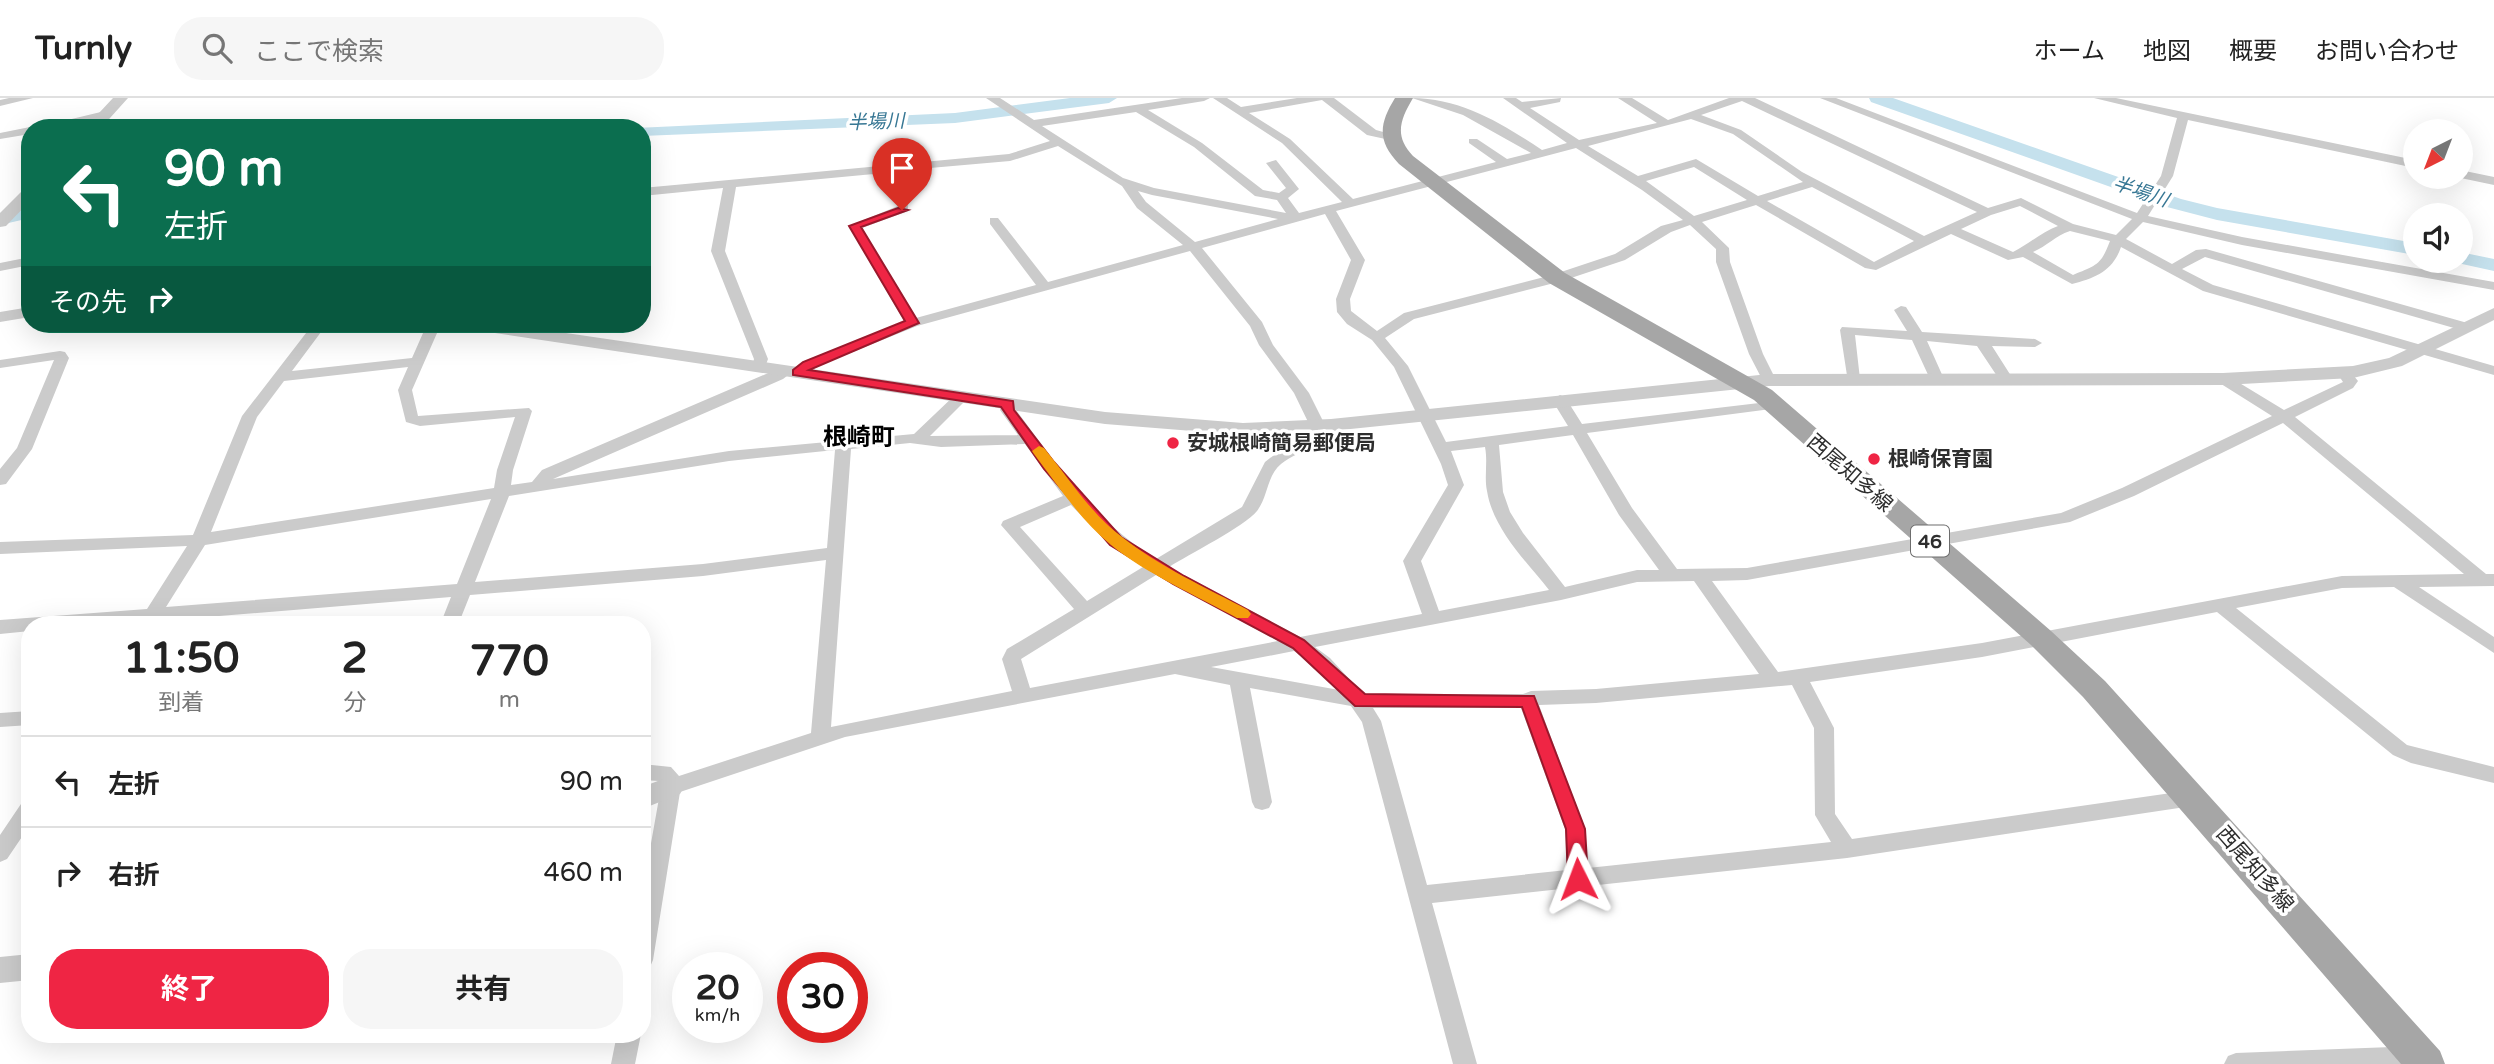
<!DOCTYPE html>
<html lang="ja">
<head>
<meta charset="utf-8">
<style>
  :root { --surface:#fff; --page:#f6f6f6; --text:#222; --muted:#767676; --line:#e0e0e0; --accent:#ef2544 }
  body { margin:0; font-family:"Varela Round","Noto Sans JP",sans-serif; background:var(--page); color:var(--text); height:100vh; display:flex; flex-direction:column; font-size:26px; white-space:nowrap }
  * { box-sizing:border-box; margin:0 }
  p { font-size:23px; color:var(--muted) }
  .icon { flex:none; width:38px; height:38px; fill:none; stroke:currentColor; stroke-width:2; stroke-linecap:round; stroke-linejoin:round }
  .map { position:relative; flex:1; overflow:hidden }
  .side { position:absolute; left:21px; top:518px; width:630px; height:427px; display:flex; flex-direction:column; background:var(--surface); border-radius:28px; box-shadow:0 7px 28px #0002 }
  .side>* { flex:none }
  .banner { position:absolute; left:21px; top:21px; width:630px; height:214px; border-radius:28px; box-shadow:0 7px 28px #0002; background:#0b6e4f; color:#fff; overflow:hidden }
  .needle { width:46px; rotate:222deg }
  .tools { position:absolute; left:2403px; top:21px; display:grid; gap:14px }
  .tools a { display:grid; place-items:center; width:70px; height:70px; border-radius:50%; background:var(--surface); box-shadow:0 7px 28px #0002; font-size:35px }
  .speed { position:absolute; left:672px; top:854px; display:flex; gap:14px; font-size:35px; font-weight:700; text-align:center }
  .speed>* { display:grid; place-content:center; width:91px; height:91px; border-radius:50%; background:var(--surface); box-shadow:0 7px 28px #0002; line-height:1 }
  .speed small { font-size:18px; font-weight:400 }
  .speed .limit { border:10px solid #d22; background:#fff; color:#111 }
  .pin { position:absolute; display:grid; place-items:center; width:60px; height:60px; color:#fff; margin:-72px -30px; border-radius:50% 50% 50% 0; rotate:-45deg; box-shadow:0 0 7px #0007 }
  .pin .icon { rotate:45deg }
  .me { position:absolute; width:77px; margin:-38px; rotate:357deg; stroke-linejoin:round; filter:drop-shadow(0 0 5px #0008) }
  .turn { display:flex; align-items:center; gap:24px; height:147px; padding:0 28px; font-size:32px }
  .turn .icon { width:91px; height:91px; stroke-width:2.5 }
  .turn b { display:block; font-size:49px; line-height:60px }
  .then { display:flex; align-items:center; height:66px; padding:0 28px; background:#0003; gap:14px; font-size:26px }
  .eta { display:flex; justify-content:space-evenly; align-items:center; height:119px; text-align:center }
  .eta b { font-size:42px; font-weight:700; line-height:49px }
  .cta { display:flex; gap:14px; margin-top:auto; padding:14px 28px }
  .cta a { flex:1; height:80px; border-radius:28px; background:var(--accent); color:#fff; font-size:28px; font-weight:700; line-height:80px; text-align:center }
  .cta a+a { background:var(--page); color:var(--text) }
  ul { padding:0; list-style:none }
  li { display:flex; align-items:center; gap:21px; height:91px; padding:0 28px; border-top:2px solid var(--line) }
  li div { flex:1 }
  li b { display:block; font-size:26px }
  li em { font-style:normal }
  header { display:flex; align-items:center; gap:42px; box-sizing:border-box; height:98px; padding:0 35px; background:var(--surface); border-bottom:2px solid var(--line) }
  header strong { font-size:33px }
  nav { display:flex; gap:38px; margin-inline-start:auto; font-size:24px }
  .search { width:490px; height:63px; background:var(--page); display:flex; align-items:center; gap:18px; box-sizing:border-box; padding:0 24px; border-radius:28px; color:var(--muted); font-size:26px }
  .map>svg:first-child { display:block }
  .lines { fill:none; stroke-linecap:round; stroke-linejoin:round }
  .river { fill:#c5e1ed; fill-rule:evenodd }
  .minor { fill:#cbcbcb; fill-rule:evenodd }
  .tertiary { fill:#cbcbcb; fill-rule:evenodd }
  .primary { fill:#a6a6a6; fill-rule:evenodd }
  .route { fill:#ef2544; stroke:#9b182c; stroke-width:2 }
  .slow { fill:#f59e0b }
  .poi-dot { fill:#ef2544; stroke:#fff; stroke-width:2.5 }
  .labels { text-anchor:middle; stroke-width:7; stroke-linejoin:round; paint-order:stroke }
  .far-water-label { font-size:19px; font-style:italic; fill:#377794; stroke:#fff }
  .shield { fill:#fff; stroke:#6d6d6d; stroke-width:2 }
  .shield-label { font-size:19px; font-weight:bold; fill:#2e2e2e }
  .poi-label { font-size:21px; font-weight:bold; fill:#2e2e2e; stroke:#fff; text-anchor:start }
  .street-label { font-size:21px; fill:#2e2e2e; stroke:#fff }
  .quarter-label { font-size:24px; font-weight:bold; fill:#000; stroke:#fff }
</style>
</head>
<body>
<header>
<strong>Turnly</strong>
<div class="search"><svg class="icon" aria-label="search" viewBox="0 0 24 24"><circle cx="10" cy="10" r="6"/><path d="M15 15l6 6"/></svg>ここで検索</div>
<nav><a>ホーム</a><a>地図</a><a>概要</a><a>お問い合わせ</a></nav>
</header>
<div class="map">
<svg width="2494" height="966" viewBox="0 0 2494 966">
  <rect width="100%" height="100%" fill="#fff"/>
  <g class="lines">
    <path class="river" d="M1070,0H1117L1109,5L955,25L642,38V30H636L955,15Z
      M1869,0H1893L2181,101L2217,110L2415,145V157L2217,122L2167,109L1871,4Z
      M30,108V120L0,127V115Z
      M2460,154L2494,161V173L2453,164L2460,163Z"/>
    <path class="minor" d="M9,0H33L0,8V2Z
      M986,0H1000L1034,22L1182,0H1210L1204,3L1148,12L1202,45L1263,92L1279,95L1286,90L1266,65L1276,62L1299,91L1288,100L1299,115L1342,104L1282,45L1213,0H1227L1241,9L1297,0H1334L1376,32L1394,37L1396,39L1390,42L1367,37L1322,2L1249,15L1290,41L1353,101L1496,64L1469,45V41H1477L1507,61L1531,55L1463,17L1412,0C1461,0 1503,26 1542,52L1567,45L1503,0H1516L1522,4L1561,0L1560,4L1530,10L1579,42L1657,25L1618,0H1632L1668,22L1729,0H1755L1988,110L2021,100L2073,126L2116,137L2132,121L1820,0H1836L2137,115L2161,78L2177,20L2094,0H2116L2415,62V70L2188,22L2173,78L2148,118L2242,139L2494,184V192L2242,147L2143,124L2126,141L2172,166L2196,152L2206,151L2471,226V232H2461L2205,159L2182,171L2213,187L2494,268V277L2203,193L2121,149C2113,173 2095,180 2072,186L2023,159L2008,162L1951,136L1876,172L1865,170L1756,107L1702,124L1729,150L1730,164L1763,256L1776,282L1774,285H1764L1749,256L1716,164V151L1690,127L1671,134L1625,162L1562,183L1414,221L1385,240L1408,268L1446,344L1568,328L1552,302L1560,297L1565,299L1582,326L1776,303L1779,306L1776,309L1771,311L1587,335L1632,410L1677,471L1747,470L2061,415L2122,390L2272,318L2218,284L2216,281L2218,278H2228L2284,312L2343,284L2337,275L2339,272H2349L2358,283L2353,290L2295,319L2486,476H2494V488L2419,489L2494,539V555L2394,489L2342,490L2236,510L2407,647L2494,669V685L2411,665L2393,657L2217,514L1982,559L1810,584L1834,630L1835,716L1852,741L2192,692L2199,694L2202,700L2199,706L2192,708L1847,760L1432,805L1477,966H1453L1362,624L1351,608L1250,590L1272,704L1269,710L1262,712L1255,710L1252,704L1230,587L1175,576L845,639L680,694L653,862L650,869L642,872V796L661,689L659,683L642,682V666L671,669L679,678L811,635L826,462L703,478L470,497L458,527H440L451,499L158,523L155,527H141L139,524L30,527V533L0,536V522L147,511L187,448L0,456V444L193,437L242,318L313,226H327L292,273L412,260L427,226H441L412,292L418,318L529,310L532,313L513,372L511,387L532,384L542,372L780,270L785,269L792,273L803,264L904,223L849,128L898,108L895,74L736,89L725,153L768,261L764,272L759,273L752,269L754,261L711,153L723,90L642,98V90L1009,56L1050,43ZM1742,3L1977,114L1924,138L1802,74L1741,32L1701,17ZM1136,14L1194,49L1255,98L1277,102L1286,115L1154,90L1123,80L1042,28ZM1691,21L1733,36L1803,84L1758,98L1696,61L1638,78L1588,48ZM1058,48L1122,88L1137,110L1183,147L1048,184L998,120H990V126L1036,187L916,220L862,130L908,113L907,72L1010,63ZM1576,50L1642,92L1683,122L1661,128L1615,156L1552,177L1404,215L1377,233L1351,213L1350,201L1365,162L1336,113ZM1694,69L1747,102L1694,118L1646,83ZM1812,89L1914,143L1874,164L1767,103ZM1138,93L1152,97L1278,121L1195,144L1146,104ZM2020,108L2058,128C2043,133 2029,146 2013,154L1961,131L1991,117ZM1325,116L1351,162L1336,201L1337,214L1347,226L1372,242L1394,269L1441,366L1448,387L1403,463L1422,516L1300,539L1169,469C1188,457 1245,428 1257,413C1268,399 1267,377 1281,366C1301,350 1325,350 1339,327L1331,322L1324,325L1309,295L1273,247L1262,224L1202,150ZM2070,133L2110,143C2101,167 2097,167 2073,177L2033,154C2047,148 2055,138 2070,133ZM1190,153L1250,228L1259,247L1294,295L1310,328L1319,332L1309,340L1278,354L1265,364L1242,409L1156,461C1094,423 1058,368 1016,312L1013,303H1003L1000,312L1018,337L930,338L969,299L966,296H956L914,336L729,353L553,381L783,281L791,275L798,279L813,270L917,228ZM408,269L398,292L406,324L420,328L515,319L497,372L494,390L211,434L257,319L284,283ZM2283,325L2464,476L2342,478L1982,545L1778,574L1712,483L1747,482L2070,424L2134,398ZM1573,337L1619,417L1659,472H1637L1565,489L1523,435L1510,414L1503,394L1499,347ZM910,345L941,349L1025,346L1063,398L1003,423L1001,427L1074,511L1007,551L1002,561L1012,593L831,629L851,351ZM1485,349C1488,364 1484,379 1487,393C1493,431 1526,463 1549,492L1439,513L1421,463L1464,387L1451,353ZM835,352L827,450L703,466L475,484L509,398L729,363ZM491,401L457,486L166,509L205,447ZM1071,407L1111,448L1143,469L1087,503L1020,429ZM1156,477L1278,543L1030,590L1021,561ZM1694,483L1759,576L1596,591L1531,593L1523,596H1363L1330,560L1315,549L1561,502L1637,484ZM1294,553L1317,570L1339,592L1211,569ZM1792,587L1814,630L1815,717L1831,744L1588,770L1585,731L1539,607L1596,605ZM1373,610H1521L1565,731L1567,772L1427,787L1381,623Z
      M105,13L109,14V18L57,30H34Z
      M30,29L34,30H30V36L0,41V35Z
      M2460,72L2494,79V87L2456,79H2460Z
      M30,159V167L0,173V165Z
      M1901,208L1906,209L1922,234L2035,241L2042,245L2035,249L1992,248L2013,281L2006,285L2001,284L1977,248L1927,243L1944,281L1937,285L1930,281L1912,242L1855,237L1860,281L1858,284H1848L1840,232L1842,229L1907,233L1894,212Z
      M60,253L65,254L69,260L32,351L6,386L0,387V371L17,350L54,262L0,270V262Z
      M30,613V627L0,629V615Z
      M30,701V727L7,761L0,764V737L23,703Z
      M617,936H641L635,966H611Z
      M2418,948L2426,951L2430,959L2427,966H2224L2228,958L2236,955Z"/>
    <path class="tertiary" d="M113,0H128L101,30H85Z
      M30,89V103L6,128L0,129V115L24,91Z
      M30,209V219L0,224V214Z
      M2494,210V222L2402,268L2353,280L2223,287L1769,288L1331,333L1243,337L1105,326L468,231L459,226H504L1105,314L1243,325L1331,321L1769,276L2223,275L2353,268L2389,260Z
      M671,678L680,682L684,689L680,696L642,711V689Z
      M30,856V882L0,885V859Z"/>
    <path class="primary" d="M1395,0H1413C1400,22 1394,38 1413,58L1565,175L1772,292L2051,533L2105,583L2440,953L2445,966H2401L2083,599L2031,547L1754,302L1549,185L1399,66C1377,43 1379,26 1395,0Z"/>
  </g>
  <path class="route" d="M898,110L908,112L861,129L919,225L809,272L1013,303L1014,312L1054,364L1121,439L1184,478L1304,542L1365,596L1534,598L1585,731L1588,781L1585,787L1578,789L1571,787L1568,781L1566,731L1522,609L1355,608L1293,550L1173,486L1110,447L1044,371L1001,309L793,277V272L803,264L905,223L849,128Z"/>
  <path class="slow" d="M1039,348L1044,350C1068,379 1091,416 1122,439C1158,468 1207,490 1248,512L1251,516L1248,520H1237C1197,498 1145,475 1111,447C1080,422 1057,386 1034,356L1032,353Z"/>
  <g class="poi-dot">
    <circle cx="1173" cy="345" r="7"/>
    <circle cx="1874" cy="361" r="7"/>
  </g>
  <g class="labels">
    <g class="far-water-label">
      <text transform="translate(876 23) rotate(-2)" y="7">半場川</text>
      <text transform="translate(2141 93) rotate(19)" y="7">半場川</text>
    </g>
    <rect class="shield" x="1911" y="427.5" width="38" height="31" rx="5"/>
    <g class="shield-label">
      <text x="1930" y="450">46</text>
    </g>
    <g class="poi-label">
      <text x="1187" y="352">安城根崎簡易郵便局</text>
      <text x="1888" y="368">根崎保育園</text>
    </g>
    <g class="street-label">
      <text transform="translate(1850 375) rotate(41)" y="7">西尾知多線</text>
      <text transform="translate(2255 771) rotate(49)" y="7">西尾知多線</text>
    </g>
    <g class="quarter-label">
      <text x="859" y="347">根崎町</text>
    </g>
  </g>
</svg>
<div class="tools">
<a><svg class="needle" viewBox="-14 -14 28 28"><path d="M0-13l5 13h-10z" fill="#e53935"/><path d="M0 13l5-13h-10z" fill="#767676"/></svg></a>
<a><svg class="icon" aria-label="sound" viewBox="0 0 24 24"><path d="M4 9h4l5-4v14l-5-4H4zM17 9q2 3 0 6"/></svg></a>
</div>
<div class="speed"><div>20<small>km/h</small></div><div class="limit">30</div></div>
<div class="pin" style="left:902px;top:112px;background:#d93025"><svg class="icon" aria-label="arrive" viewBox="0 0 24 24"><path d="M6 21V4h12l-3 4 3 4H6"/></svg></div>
<svg class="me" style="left:1578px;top:781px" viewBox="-20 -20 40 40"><path d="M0-17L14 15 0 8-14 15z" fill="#ef2544" stroke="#fff" stroke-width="4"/></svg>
<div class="banner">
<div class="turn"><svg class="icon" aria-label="left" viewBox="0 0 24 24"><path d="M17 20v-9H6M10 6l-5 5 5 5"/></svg><div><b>90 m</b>左折</div></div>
<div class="then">その先<svg class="icon" aria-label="right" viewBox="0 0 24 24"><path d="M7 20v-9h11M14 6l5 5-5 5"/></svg></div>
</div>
<section class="side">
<div class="eta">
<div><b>11:50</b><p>到着</p></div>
<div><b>2</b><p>分</p></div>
<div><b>770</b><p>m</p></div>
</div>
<ul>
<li><svg class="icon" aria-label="left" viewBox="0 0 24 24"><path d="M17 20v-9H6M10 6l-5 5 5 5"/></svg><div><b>左折</b></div><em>90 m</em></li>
<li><svg class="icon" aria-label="right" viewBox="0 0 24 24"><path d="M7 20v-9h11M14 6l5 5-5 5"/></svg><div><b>右折</b></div><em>460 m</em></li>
</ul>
<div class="cta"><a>終了</a><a>共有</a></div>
</section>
</div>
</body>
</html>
